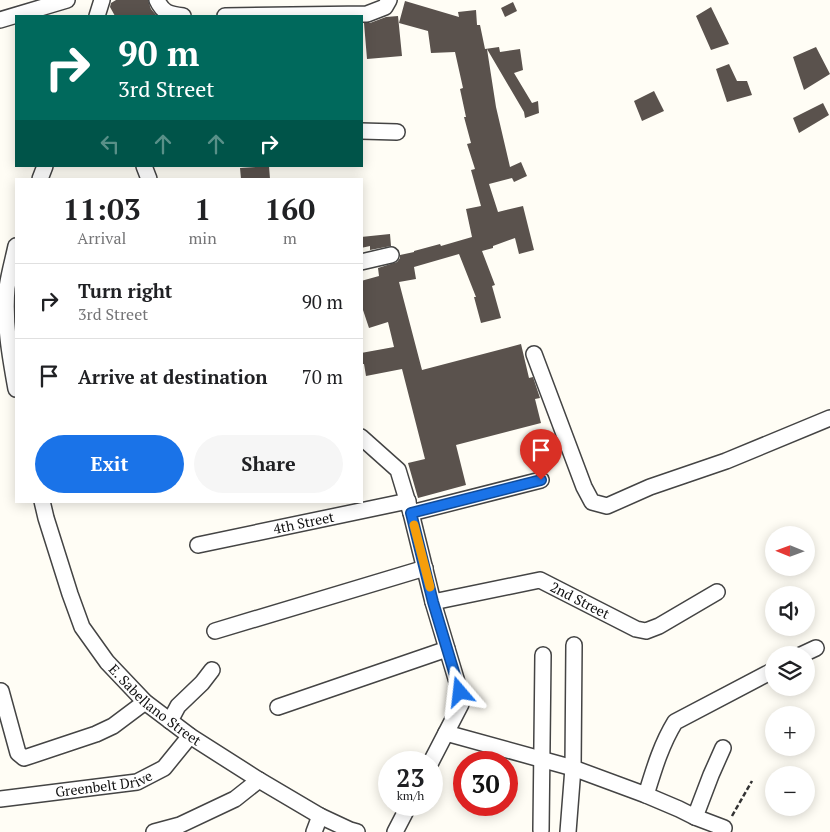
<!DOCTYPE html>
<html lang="en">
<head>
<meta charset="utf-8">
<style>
  :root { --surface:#fff; --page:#f6f6f6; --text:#202124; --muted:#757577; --line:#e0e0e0; --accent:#1a73e8 }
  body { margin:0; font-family:"PT Serif",serif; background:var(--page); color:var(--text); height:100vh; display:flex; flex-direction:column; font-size:19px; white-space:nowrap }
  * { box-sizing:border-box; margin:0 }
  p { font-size:16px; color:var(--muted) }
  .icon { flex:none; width:28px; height:28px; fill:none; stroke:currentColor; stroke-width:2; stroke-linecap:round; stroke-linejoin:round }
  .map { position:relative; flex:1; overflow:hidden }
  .side { position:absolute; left:15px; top:178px; width:348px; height:325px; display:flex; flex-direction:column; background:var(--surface); border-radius:0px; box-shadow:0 2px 12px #0003 }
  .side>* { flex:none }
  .top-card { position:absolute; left:15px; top:15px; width:348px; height:152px; border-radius:0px; box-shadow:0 2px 12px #0003; background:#00695c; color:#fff; overflow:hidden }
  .needle { width:32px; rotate:271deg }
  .fabs { position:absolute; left:765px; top:526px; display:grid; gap:10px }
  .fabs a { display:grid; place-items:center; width:50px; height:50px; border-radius:50%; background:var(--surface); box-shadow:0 2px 12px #0003; font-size:25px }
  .speed { position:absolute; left:378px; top:751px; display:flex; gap:10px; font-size:25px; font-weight:700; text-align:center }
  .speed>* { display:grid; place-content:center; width:65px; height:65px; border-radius:50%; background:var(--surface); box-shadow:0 2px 12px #0003; line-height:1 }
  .speed small { font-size:12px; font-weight:400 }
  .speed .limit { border:8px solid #d22; background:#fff; color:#111 }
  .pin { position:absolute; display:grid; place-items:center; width:42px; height:42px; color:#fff; margin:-51px -21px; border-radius:50% 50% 50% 0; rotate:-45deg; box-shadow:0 0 5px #0007 }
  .pin .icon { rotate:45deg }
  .me { position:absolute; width:55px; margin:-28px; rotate:343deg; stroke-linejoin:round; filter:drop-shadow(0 0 4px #0008) }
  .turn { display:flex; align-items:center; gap:18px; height:105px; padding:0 20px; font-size:22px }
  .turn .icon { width:65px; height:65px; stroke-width:2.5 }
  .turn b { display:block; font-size:35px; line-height:42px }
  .lanes { display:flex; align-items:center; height:48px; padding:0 20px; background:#0003; justify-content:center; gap:25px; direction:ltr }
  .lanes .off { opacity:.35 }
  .eta { display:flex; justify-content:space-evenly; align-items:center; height:85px; text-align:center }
  .eta b { font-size:30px; font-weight:800; line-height:35px }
  .primary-button { display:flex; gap:10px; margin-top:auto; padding:10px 20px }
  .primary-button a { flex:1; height:58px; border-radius:30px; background:var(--accent); color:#fff; font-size:20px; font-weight:800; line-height:58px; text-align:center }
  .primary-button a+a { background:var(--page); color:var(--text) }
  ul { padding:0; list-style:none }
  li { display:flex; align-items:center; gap:15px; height:75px; padding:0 20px; border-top:1px solid var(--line) }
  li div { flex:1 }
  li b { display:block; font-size:19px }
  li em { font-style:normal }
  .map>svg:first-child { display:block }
  .building { fill:#5a524d }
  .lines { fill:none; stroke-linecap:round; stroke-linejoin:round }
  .minor-casing { stroke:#444; stroke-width:18 }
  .path { stroke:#333; stroke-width:2.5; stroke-dasharray:5 2.5; stroke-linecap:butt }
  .minor { stroke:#fff; stroke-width:15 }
  .route-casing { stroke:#114b97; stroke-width:12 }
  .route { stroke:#1a73e8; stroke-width:9 }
  .slow { stroke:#f59e0b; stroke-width:9 }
  .labels { text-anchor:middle; stroke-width:5; stroke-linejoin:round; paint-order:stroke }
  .street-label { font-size:14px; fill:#111; stroke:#fff }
</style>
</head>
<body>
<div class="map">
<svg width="830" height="832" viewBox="0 0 830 832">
  <rect width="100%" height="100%" fill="#fffdf5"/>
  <path class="building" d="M116,0H148L151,9L157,16H115L110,7L111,3Z
    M405,1L459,17L458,12L476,10L477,25H480L485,49L499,47L500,52L520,49L523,70L514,73L532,103L538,101L539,113L525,118L524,112L487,49L496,107L510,167L521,162L527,176L514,182L512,178L489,184L498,212L523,206L534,250L519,254L515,238L493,246V248L482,251L495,285L492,286L501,318L481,323L474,297H476L459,254L414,267L416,279L399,282L422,370L521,344L529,378L533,377L540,398L535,399L541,423L456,445L466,485L418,498L408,463L425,459L402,369L366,376L364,364H361V353L394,347L388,322L369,328L361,304V281L379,276L378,268L397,262L400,258V255L414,252V251L440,244L441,246L472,237L466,209L481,206L471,170L475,169L467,144L471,143L464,117H466L460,89L463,88L455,52L431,53L428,31L399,23Z
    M513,2L517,11L505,17L501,8Z
    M711,7L729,44L711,50L696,16Z
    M398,16L402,56L367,59L364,23H370L386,17Z
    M816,47L830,74L804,90L793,57Z
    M729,64L737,81H747L752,95L727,102L716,69Z
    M654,91L664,111L642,121L634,101Z
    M823,103L829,115L799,133L793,118Z
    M269,166L270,179H241L240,168Z
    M390,234L391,246L370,250V246L361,248V237Z"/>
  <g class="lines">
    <g class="minor-casing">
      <g id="minor">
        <path d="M157,0C163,13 169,14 183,16"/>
        <path d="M97,16L102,0"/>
        <path d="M225,16L367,14L385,7L389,0"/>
        <path d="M0,20L67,0"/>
        <path d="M361,131L397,132"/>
        <path d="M144,166L149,179"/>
        <path d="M40,179L45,166"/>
        <path d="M16,246C13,260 9,274 7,288C4,322 10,356 16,389"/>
        <path d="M361,262L391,255"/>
        <path d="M534,354L584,487L592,502L607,506L650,487L726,461L830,418"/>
        <path d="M361,437L398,470L411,513L433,602L460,692L461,704L431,762"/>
        <path id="s1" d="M42,501L46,518L70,594L82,627L107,662L145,702L190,736L259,780L320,816L350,830L357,832"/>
        <path d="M411,513L541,480"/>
        <path id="s2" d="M198,545L408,501"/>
        <path id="s3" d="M433,602L540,580L636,629L646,631L659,626L717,592"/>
        <path d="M215,631L425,568"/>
        <path d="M801,655L816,648"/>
        <path d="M1,691L18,753L24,758L96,734L113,726L145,702"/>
        <path d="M278,707L447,649"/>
        <path d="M170,721L178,706L202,683L212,670"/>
        <path d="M446,733L573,768L646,795L679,809L695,817L724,828"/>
        <path d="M646,795C654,769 661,745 675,722L774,670"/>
        <path id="s4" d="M0,799L137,782L164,768L190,736"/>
        <path d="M695,817L711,775L723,748"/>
        <path d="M541,830L543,655"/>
        <path d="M154,832L180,825L235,799L259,780"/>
        <path d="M314,832L320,816"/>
        <path d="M395,832L409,805"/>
        <path d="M568,832L573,768L574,645"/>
      </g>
    </g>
    <path class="path" d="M732,816L752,781"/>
    <use href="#minor" class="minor"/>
  </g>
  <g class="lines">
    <g class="route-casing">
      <path id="route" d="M460,692L433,602L411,513L541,480"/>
    </g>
    <use href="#route" class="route"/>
    <path class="slow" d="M414,525L430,587"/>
  </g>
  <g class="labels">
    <g class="street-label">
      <text dy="5" stroke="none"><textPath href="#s2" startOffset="108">4th Street</textPath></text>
      <text dy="5" stroke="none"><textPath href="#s3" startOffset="154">2nd Street</textPath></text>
      <text dy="5" stroke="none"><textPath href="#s1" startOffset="240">E. Sabellano Street</textPath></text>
      <text dy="5" stroke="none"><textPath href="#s4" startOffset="105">Greenbelt Drive</textPath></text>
    </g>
  </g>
</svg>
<div class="fabs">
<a><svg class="needle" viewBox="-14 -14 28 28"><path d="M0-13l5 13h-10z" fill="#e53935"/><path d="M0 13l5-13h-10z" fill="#757577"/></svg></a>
<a><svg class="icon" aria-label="sound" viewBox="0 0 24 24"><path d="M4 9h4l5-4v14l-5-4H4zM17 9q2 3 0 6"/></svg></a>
<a><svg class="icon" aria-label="layers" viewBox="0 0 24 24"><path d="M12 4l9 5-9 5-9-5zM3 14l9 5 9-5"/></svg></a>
<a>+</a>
<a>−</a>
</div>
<div class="speed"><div>23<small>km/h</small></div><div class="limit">30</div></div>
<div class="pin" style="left:541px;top:480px;background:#d93025"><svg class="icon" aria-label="arrive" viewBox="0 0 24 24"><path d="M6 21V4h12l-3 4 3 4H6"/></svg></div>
<svg class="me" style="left:460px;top:692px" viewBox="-20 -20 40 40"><path d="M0-17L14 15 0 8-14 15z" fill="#1a73e8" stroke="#fff" stroke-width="4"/></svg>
<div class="top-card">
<div class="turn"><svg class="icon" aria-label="right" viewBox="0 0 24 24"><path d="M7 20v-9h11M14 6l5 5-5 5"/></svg><div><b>90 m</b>3rd Street</div></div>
<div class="lanes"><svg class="icon off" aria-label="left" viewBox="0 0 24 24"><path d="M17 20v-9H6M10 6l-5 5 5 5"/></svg><svg class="icon off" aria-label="ahead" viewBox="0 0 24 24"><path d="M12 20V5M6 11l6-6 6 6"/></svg><svg class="icon off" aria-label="ahead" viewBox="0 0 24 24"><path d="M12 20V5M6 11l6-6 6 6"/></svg><svg class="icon" aria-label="right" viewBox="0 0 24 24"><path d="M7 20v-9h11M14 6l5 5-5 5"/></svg></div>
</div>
<section class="side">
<div class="eta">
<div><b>11:03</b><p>Arrival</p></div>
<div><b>1</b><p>min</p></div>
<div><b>160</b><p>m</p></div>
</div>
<ul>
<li><svg class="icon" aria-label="right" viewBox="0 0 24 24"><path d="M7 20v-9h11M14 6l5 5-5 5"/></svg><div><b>Turn right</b><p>3rd Street</p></div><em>90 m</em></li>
<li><svg class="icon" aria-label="arrive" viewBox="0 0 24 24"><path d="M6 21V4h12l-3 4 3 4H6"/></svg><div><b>Arrive at destination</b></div><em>70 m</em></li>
</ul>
<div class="primary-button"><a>Exit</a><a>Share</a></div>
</section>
</div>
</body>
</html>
